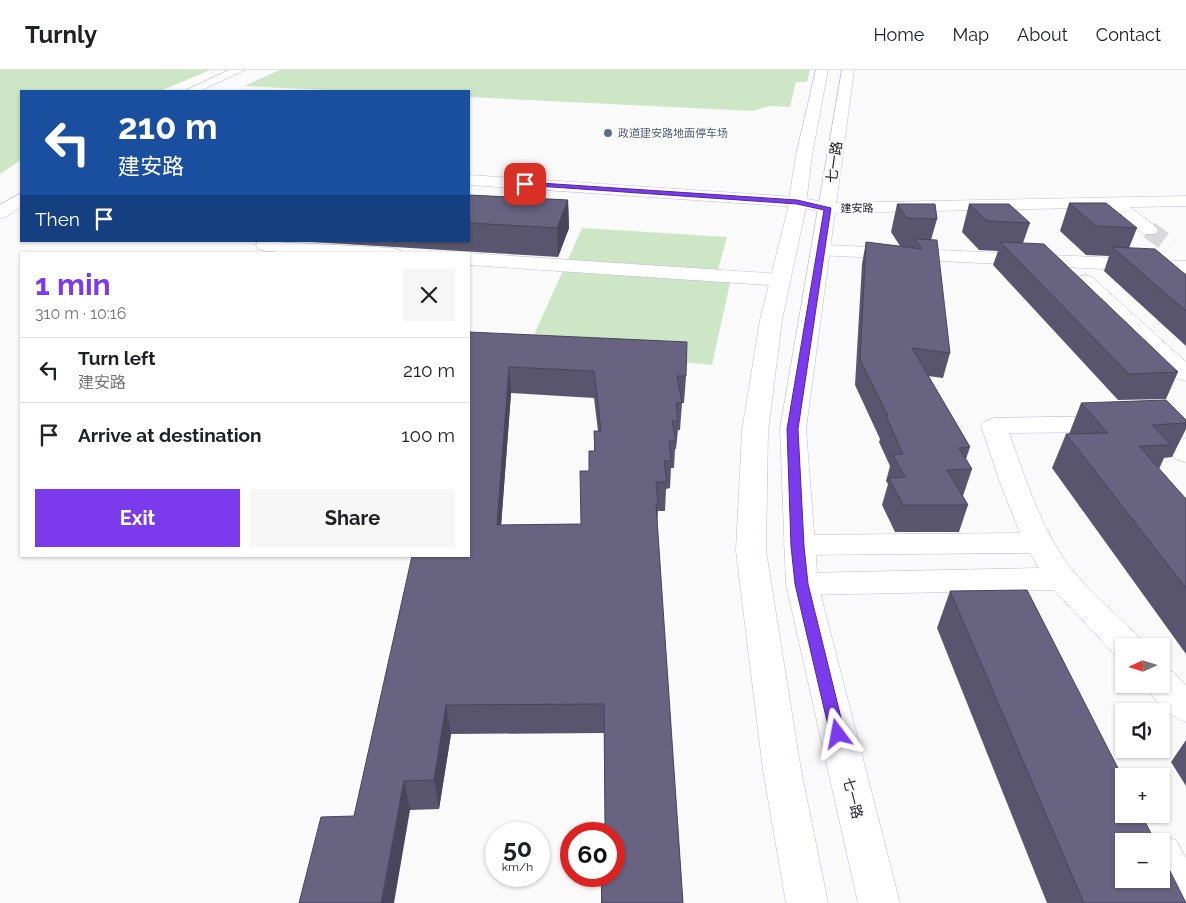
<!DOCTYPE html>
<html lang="en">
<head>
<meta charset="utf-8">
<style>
  :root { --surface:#fff; --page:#f6f6f6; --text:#202124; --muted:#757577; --line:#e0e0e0; --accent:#7c3aed }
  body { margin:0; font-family:Raleway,"Noto Sans SC",sans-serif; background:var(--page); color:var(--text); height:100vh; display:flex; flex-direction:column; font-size:19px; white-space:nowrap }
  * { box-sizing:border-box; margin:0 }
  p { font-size:16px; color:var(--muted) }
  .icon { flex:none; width:28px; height:28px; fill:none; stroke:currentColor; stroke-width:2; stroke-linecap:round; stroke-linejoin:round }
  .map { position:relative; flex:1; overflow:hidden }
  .details { position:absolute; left:20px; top:182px; width:450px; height:305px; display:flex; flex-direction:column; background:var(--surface); border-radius:0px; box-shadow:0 1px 4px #0004 }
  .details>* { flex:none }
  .hud { position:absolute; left:20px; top:20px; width:450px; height:152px; border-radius:0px; box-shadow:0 1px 4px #0004; background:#1a4fa0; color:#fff; overflow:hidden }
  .needle { width:32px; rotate:266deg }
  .tools { position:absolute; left:1115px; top:568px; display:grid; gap:10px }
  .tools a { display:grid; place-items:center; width:55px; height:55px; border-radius:0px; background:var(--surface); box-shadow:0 1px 4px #0004; font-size:25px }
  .speed { position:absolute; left:485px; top:752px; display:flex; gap:10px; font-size:25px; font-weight:700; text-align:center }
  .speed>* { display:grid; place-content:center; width:65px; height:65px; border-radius:50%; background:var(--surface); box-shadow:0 1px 4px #0004; line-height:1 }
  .speed small { font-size:12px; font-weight:400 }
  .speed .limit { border:8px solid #d22; background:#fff; color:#111 }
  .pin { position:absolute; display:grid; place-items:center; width:42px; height:42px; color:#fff; margin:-21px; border-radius:10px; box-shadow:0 2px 8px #0006 }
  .me { position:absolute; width:55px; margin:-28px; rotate:347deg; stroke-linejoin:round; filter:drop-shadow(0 0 4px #0008) }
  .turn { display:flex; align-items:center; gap:18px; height:105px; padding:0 15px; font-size:22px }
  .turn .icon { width:65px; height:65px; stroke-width:2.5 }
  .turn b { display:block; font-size:35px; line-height:42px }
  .then { display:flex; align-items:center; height:48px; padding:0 15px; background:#0003; gap:10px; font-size:19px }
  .round { display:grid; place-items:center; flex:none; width:52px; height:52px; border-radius:0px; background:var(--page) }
  .summary { display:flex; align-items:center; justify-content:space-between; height:85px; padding:0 15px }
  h1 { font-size:30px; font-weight:700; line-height:38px; color:var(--accent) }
  .cta { display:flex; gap:10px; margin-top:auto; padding:10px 15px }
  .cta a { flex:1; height:58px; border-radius:0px; background:var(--accent); color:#fff; font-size:20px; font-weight:700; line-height:58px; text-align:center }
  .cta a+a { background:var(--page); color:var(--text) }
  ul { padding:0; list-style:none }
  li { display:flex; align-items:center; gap:15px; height:65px; padding:0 15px; border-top:1px solid var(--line) }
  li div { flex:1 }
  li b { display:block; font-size:19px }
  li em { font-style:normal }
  header { display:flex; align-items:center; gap:30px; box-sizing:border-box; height:70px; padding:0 25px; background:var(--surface); border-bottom:1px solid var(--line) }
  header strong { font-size:24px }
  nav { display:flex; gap:28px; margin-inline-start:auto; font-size:18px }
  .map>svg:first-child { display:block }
  .green { fill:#cde6c5 }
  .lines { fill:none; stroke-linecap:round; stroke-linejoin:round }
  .minor-tunnel { stroke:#d9d9da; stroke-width:18; stroke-dasharray:18 9; stroke-linecap:butt }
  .minor-casing { stroke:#bdb8d8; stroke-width:1 }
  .tertiary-casing { stroke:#bdb8d8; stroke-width:1 }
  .secondary-casing { stroke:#bdb8d8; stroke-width:1 }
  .primary-casing { stroke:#bdb8d8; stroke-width:1 }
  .minor { fill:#fff; fill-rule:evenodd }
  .tertiary { fill:#fff; fill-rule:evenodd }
  .secondary { fill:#fff; fill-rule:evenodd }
  .primary { fill:#fff; fill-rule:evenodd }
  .wall { fill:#59556e; fill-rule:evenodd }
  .shaded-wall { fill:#49455a }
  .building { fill:#686380; stroke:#49455a; fill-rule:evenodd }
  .route { fill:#7c3aed; stroke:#51269a }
  .service-dot { fill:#5c6f8a; stroke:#fafafa; stroke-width:2 }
  .labels { text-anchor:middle; stroke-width:5; stroke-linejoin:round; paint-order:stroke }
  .far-service-label { font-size:11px; fill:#4e5e75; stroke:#fafafa; text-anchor:start }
  .far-street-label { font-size:11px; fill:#1e1c27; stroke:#fafafa }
  .street-label { font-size:14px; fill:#1e1c27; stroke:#fafafa }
</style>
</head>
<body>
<header>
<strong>Turnly</strong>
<nav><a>Home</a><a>Map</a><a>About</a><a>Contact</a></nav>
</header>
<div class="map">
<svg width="1186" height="833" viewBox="0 0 1186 833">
  <rect width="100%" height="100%" fill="#fafafa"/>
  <path class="green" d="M0,0H210L160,21H21V90L0,104Z
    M280,0H810L807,12H796L790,37L769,36L753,41L469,27V21H349L244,16Z
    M582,158L727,167L717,203L732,204L712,295L529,276Z"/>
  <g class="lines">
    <path class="minor-tunnel" d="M1149,160L1171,176"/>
    <g class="minor-casing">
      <path id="minor" d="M1113,128L1119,129L1155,156L1158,160L1155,164H1143L1107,137L1104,133L1107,129Z
        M258,171L393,178L400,180L402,184H310L265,181L258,179L256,175Z
        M824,175L1186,191V203L817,185L815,181L817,177Z
        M469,183L781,204L788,206L791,210L788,214L781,216L469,195L467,184Z
        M1085,205L1092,207L1186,292V311L1178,309L1078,215L1075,211L1078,207Z
        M1109,346L1118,349L1122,354L1118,359L1109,362L1009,363C1026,410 1042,463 1074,502C1093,525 1117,545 1139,567L1144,576H1124V588L1115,585L1054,520L802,525L791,522L786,514L791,506L802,503L1039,498L1030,483L798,485L788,482L783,475L788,468L798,465L1020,463L1001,415L981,356L985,351L994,348Z
        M1156,346L1165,349L1186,369V392L1177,390L1143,354L1147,349Z
        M1161,598L1173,602L1186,615V652C1169,646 1153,630 1145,614H1161Z
        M1161,765L1176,770L1186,788V833H1165L1152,809H1161V771H1146Z"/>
    </g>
    <g class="tertiary-casing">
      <path id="tertiary" d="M469,105L797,127L828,133L1186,126V136L828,143L797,137L469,115Z"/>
    </g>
    <g class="secondary-casing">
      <path id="secondary" d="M229,0H245L200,21H184Z
        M21,123V136L6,147L0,148V135Z"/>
    </g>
    <g class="primary-casing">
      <path id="primary" d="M816,0H828L812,85L805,142L782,250L768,361L766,481L801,700L828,833H786L763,700L736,481L742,361L760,250L787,142L796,85Z
        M842,0H854L806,359L818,514L900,833H858L786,514L780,359Z"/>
    </g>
    <use href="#minor" class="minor"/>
    <use href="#tertiary" class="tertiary"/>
    <use href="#secondary" class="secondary"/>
    <use href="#primary" class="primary"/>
  </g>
  <path class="wall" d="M469,125L568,130L569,158L558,187L295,171H469Z
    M1069,133L1137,158L1129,178L1186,205V276L1104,201L1109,186L1086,185L1060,161Z
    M897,134L937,149L931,170L950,283L943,308L928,306L970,377L966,389L972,399L963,426L968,435L959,462H895L882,435L888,414L886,411L890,396L879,372L880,369L855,315L862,194L866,172L900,176L891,162Z
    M969,134L1030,153L1023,173L1178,302L1166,329L1118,330L993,195L998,181L979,180L962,162Z
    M469,262L686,306L684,333H682L680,360H678L676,379H675L674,398H671L670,418L666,419L665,441H658L657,454L683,833H601V806H614L605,754L604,663L451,664L439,739L410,740L354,746ZM511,323L594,328L598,361H594V381H589V401L581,454L501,455Z
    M1081,333L1186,350V359L1172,387L1164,388L1159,399L1186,429V584L1052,398L1066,364H1069Z
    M950,521L1186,833H1047L937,558Z
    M1186,670V716L1171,692Z"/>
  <path class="shaded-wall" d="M568,130L569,158L558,187L557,158Z
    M509,297L511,323L499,484L497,455Z
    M446,635L451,664L439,739L434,710Z
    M404,711L410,740L394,833H381Z"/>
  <path class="building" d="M469,125L568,130L557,158L469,153Z
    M1069,133H1106L1137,158L1096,156Z
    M897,134H935L937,149L907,148Z
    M969,134H1009L1030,153L987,151Z
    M915,169L937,170L950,283L912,278L970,377L959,378L972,399L947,400L968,435H903L889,408L905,407L893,385L903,384L886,346H888L860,290L866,172L922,179Z
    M1000,172L1044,174L1178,302L1129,304Z
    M1112,177L1155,179L1186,205V241Z
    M469,262L687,272L686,306H677L682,333H676L678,351H672L676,371H669L671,391H664L667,412H656L658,434H656L683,833H602L601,806H614V764H601V754H605L604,634L446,635L434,710L404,711L381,833H299L321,747L354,746L412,486H469ZM509,297L594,301L601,361H594L595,381H589V401H580L581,454L497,455Z
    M1166,330L1186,350V353L1152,355L1171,375L1139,376L1186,429V518L1066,364L1108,363L1081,333Z
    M1027,520L1124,710V744H1141L1155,771H1124V809H1161V783L1186,833H1084L950,521Z"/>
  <path class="route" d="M525,112L797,130L831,138L798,359L804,476L808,514L845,664L843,669L838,671L832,669L830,664L795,514L791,476L787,359L824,140L797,134L523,115Z"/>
  <circle class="service-dot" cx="608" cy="63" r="5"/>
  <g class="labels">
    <g class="far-service-label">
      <text x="618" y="67">政道建安路地面停车场</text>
    </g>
    <g class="far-street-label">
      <text transform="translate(857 138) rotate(-1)" y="4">建安路</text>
    </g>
    <g class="street-label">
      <text transform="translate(834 92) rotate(-82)" y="5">七一路</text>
      <text transform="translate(853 728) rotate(76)" y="5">七一路</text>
    </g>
  </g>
</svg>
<div class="tools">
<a><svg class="needle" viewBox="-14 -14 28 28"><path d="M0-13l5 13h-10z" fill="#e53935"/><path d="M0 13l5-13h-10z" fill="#757577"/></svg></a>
<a><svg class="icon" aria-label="sound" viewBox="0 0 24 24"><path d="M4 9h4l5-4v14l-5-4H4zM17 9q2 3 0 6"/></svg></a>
<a>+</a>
<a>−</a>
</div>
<div class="speed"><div>50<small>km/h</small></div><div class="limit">60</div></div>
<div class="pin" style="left:525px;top:114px;background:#d93025"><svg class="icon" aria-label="arrive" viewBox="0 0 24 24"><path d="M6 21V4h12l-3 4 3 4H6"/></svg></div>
<svg class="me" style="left:838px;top:664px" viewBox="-20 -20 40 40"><path d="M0-17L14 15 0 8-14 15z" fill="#7c3aed" stroke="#fff" stroke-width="4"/></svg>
<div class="hud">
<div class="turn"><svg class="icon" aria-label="left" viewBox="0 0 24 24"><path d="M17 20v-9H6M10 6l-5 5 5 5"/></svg><div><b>210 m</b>建安路</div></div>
<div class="then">Then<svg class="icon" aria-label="arrive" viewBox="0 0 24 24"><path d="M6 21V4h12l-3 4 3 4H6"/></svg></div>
</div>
<section class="details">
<div class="summary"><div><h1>1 min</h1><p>310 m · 10:16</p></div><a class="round"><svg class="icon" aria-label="close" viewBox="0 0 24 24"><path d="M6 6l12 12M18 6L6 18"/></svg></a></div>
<ul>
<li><svg class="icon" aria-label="left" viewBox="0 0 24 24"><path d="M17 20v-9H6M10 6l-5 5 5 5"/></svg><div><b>Turn left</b><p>建安路</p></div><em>210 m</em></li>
<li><svg class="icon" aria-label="arrive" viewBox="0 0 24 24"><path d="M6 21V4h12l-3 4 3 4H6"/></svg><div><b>Arrive at destination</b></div><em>100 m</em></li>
</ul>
<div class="cta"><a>Exit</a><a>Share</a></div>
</section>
</div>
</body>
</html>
